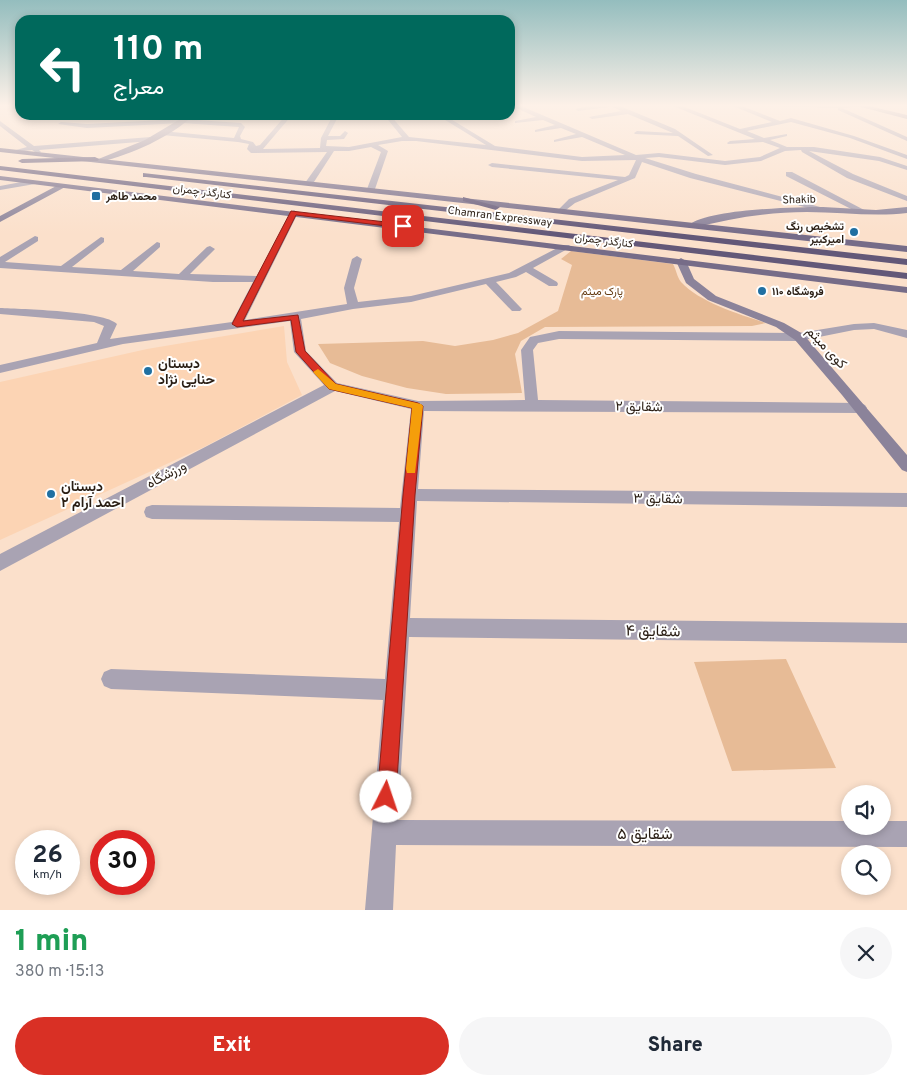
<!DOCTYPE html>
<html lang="en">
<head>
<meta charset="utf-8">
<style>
  :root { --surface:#fff; --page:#f6f6f7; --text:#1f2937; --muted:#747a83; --accent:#d93025 }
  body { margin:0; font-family:Overpass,Vazirmatn,sans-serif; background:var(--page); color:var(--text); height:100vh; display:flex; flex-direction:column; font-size:19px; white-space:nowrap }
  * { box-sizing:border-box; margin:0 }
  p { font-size:16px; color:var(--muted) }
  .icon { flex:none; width:28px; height:28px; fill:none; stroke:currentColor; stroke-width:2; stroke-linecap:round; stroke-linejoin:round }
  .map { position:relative; height:910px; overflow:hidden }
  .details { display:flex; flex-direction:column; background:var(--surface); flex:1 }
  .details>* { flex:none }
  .hud { position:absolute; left:15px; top:15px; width:500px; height:105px; border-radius:15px; box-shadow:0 2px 8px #0003; background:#00695c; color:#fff; overflow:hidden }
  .buttons { position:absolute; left:841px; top:785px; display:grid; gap:10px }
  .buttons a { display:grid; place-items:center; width:50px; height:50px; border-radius:50%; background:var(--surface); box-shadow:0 2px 8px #0003; font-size:25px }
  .speed { position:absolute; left:15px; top:830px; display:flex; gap:10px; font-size:25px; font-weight:700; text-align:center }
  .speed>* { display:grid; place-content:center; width:65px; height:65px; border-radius:50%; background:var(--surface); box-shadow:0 2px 8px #0003; line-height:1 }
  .speed small { font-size:12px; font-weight:400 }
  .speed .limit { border:8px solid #d22; background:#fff; color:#111 }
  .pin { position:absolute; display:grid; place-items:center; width:42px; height:42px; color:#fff; margin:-21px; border-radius:10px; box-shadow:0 2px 8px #0006 }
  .me { position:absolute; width:55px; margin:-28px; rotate:4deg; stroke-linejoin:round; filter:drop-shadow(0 0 4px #0008) }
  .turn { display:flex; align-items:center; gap:18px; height:105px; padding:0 15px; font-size:22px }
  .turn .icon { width:65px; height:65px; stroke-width:2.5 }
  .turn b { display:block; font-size:35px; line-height:42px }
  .round { display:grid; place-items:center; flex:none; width:52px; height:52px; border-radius:26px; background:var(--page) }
  .headline { display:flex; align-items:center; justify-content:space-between; height:85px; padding:0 15px }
  h1 { font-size:30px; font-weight:800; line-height:38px; color:#1e9e55 }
  .cta { display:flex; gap:10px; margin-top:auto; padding:10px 15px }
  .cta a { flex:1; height:58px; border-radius:30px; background:var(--accent); color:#fff; font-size:20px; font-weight:800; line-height:58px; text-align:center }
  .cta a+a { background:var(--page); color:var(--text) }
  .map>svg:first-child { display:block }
  .built { fill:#fcd4b4 }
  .green { fill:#e7bb96 }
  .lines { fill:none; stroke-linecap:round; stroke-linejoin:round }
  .street { fill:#a9a3b3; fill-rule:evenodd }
  .secondary { fill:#8b839a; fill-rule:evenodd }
  .primary { fill:#766c88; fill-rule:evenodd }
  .highway { fill:#635878; fill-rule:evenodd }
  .route { fill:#d93025; stroke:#8d1f18 }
  .slow { fill:#f59e0b }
  .poi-dot { fill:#2070a2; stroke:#fff; stroke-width:2 }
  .labels { text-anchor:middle; stroke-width:4; stroke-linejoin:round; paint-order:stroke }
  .far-street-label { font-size:11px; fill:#2a1e14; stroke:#fff }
  .far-poi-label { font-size:11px; font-weight:bold; fill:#2a1e14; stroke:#fff; text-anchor:start }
  .far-park-label { font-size:11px; fill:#653c13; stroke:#fff }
  .street-label { font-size:14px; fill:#2a1e14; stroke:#fff }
  .poi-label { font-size:14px; font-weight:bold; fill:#2a1e14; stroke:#fff; text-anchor:start }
  .near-street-label { font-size:16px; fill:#2a1e14; stroke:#fff }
</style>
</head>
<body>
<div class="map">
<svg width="907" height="910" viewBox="0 0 907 910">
  <rect width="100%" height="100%" fill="#fbe0cb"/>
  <path class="built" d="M284,326L287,362L302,395L204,447L0,540V382L147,349Z"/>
  <path class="green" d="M571,251L673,264C676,269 677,277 681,282C699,302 741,315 766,323L752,326L545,327L521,341L515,354L522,393L446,394L407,388L362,376L330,363L318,344L423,341L455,346L493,340L518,333L558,311L572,265L561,259Z
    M786,659L836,768L732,771L694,662Z"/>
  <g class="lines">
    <path class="street" d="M512,106H521L636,155L659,153L725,161L760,157L780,148L763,142L728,144L727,143L730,141L755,139L673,106H682L740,129L772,122L733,106H742L780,121L791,118L854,136L907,155V159L850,138L791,122L747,131L764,138L787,134V136L770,140L787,147H814L880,157L907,166V170L879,161L809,151L853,174L907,196V201L847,178L802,152L801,150L785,151L761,161L725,165L659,157L645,158L696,174L824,208V212L690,178L642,162L635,178L575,203L562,213L558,210L569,199L618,180L492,167L488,165L492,163L625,177L629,175L636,160L582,161L416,141H402L378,145L388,151L375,189L371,191L367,189L381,152L371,147L349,151H334L312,185H309L305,183L327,152L251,153L247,149L249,144L238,142L162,135L159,133L162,131L234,138L239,127L182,123L87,128L58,124L61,122L87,124L182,119L241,123L245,127L240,136L241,139L253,142L256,146L260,145L286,115H292L263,149L320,148L321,138L333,115H339L328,136H340L345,131L348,133L344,139L327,140L326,146L349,147L402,137L384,115H390L409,137L486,145L437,115H444L495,146L582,157L625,155L582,137L554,142V140L576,134L561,128L535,132V130L555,125L543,120L515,123V121L536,117Z
      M589,106H608L609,107L578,111L575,109Z
      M611,106H620L675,129L713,155L708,156L678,136L635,134L634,133L637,131L673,133L628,114L592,119L589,117L621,111Z
      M779,106H863L842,108L907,137V141L838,110V108Z
      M0,121L34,146L151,137L154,139L151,141L39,150L41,152L38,154L32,150L16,152V150L27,147L0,126Z
      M786,172H792L868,212L861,214L786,176Z
      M32,180L36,182L35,184L0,190V186Z
      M294,210L298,213L245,320L347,304L344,288L352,259L357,256L362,259L354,288L358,302L411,296L509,273L563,245H569L571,247L533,268L557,282L558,284L557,286H549L526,272L516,277L496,282L520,307L522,309L520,311H512L486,284L411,302L353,309L301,319L306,351L337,383L418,401L525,400L521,350L530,337L559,331L799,333L854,324L874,323L907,330V338L874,329L854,330L799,341L559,339L538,343L533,350L538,400L860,403L865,405L867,408L865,411L860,413L424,411L418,489L907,493V507L417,501L410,618L907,623V643L409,637L398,820L850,821V826H882V821H907V847L396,845L393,910H365L383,700L111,689L104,686L101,679L104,672L111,669L385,679L399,522L152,519L146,517L144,512L146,507L152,505L400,508L411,409L335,391L0,571V554L324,385L294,352L290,321L123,344L0,373V365L97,343L104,326L94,322L0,314V308C21,309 105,311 117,324L110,339L232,322L253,282H213L0,268V257L35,236L38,237V241L5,262L61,266L101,237L104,238V242L72,267L121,270L157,242L160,243V247L133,271L179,274L207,247L210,246L215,249L190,274L257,276L290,213Z"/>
    <path class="secondary" d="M857,106H869L907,115V119Z
      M187,115H194C169,138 132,154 100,162L96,160L145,140Z
      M60,184L67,186L0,222V216Z
      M823,207L876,210L907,207V213C874,217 841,212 807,212C768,212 731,218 693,228L689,225C708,209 796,207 823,207Z
      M681,258L686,261L694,279L716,296L784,323L803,334L907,455V472L902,470L842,395L795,340L776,327L708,300L686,283L676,261Z"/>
    <path class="primary" d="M0,148L907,246V252L0,152Z
      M0,176L907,287V293L0,180Z"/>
    <path class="highway" d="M95,157L99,159L98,161L22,163L18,161L22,159Z
      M0,166L907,273V279L0,170Z
      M143,173L907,259V265L146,177H143Z
      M463,197L500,207L496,210L463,201Z"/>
  </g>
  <linearGradient id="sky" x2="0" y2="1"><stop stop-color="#94bdbe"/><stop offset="0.45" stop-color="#fdf1e8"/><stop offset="1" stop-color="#fdf1e8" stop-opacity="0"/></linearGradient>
  <rect width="907" height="234" fill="url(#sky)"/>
  <path class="route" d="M291,211L403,224L406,226L403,228L296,215L243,321L298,315L305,351L336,384L418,403L423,406L415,495L396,797L393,803L386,806L380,803L377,797L403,495L412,408L329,389L296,352L291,320L237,327L232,324Z"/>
  <path class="slow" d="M318,369L336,384L421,404L423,406L415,473H407L406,469L412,408L329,389L313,372Z"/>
  <g class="poi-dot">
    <rect x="91" y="191" width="10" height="10" rx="2.5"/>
    <circle cx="854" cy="232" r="5"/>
    <circle cx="762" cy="291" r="5"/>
    <circle cx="148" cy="371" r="5"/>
    <circle cx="51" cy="494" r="5"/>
  </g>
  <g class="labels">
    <g class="far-street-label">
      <text transform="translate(202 191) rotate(7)" y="4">کنارگذر چمران</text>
      <text transform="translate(799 199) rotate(-2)" y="4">Shakib</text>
      <text transform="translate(500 216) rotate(7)" y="4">Chamran Expressway</text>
      <text transform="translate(604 240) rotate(7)" y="4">کنارگذر چمران</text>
    </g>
    <g class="far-poi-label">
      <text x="106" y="200">محمد طاهر</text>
      <text x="844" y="230" text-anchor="end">تشخیص رنگ<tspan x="844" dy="13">امیرکبیر</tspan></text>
      <text x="772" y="295">فروشگاه ۱۱۰</text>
    </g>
    <g class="far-park-label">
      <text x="602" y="295">پارک میثم</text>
    </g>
    <g class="street-label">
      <text transform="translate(827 347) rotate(47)" y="5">کوی میثم</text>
      <text transform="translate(639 406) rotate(1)" y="5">شقایق ۲</text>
      <text transform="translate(166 474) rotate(-28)" y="5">ورزشگاه</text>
      <text transform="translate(658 498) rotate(1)" y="5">شقایق ۳</text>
    </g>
    <g class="poi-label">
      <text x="158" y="368">دبستان<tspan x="158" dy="16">حنایی نژاد</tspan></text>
      <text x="61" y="491">دبستان<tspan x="61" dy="16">احمد آرام ۲</tspan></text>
    </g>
    <g class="near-street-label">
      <text transform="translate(653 630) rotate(1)" y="6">شقایق ۴</text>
      <text x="645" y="839">شقایق ۵</text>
    </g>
  </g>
</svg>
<div class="buttons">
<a><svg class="icon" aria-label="sound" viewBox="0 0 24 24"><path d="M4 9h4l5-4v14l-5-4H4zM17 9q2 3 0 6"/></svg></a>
<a><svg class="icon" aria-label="search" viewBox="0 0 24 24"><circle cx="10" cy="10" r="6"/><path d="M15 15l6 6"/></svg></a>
</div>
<div class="speed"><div>26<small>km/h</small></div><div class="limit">30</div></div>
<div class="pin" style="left:403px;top:226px;background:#d93025"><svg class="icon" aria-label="arrive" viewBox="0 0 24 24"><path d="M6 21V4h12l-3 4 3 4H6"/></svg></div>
<svg class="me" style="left:386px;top:797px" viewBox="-20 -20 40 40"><circle r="19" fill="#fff"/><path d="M0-13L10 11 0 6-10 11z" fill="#d93025"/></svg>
<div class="hud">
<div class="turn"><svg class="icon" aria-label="left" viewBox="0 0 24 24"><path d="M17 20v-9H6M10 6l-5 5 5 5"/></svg><div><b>110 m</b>معراج</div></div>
</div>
</div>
<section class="details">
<div class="headline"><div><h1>1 min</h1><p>380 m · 15:13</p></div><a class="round"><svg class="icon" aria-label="close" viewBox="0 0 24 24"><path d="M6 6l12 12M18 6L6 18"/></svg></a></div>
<div class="cta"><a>Exit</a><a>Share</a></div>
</section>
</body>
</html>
